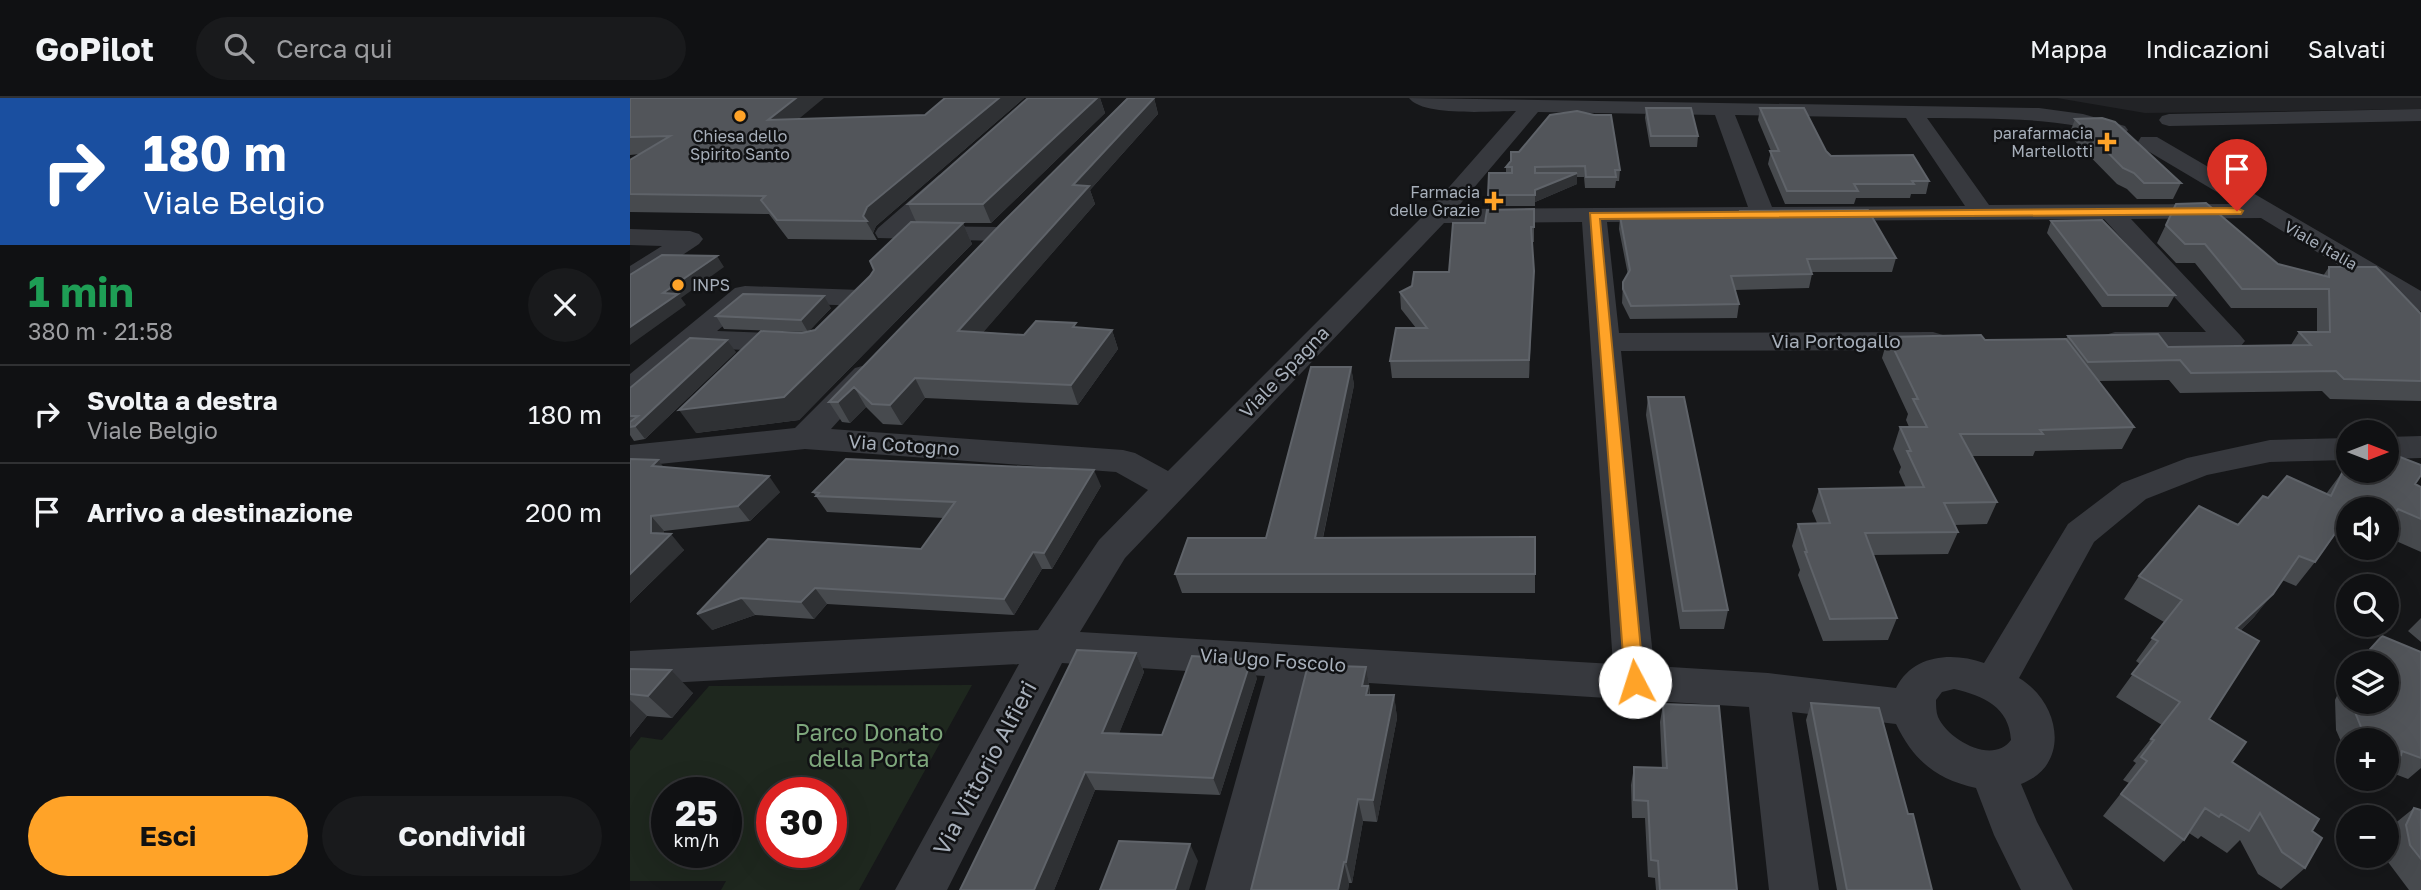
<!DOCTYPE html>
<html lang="it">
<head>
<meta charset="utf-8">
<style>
  :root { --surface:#101113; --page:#191a1c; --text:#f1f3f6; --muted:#9c9da0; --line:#303133; --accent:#ffa328 }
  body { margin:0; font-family:"Golos Text",sans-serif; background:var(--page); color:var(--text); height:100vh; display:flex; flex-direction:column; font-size:26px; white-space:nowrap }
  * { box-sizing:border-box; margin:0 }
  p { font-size:23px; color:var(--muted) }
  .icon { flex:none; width:38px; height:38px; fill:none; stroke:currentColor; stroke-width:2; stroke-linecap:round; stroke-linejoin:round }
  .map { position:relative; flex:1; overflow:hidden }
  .side { display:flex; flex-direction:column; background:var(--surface); width:630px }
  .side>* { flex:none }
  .top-card { background:#1a4fa0; color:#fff; overflow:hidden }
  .needle { width:46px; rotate:90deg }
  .tools { position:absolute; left:1706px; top:322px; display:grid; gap:14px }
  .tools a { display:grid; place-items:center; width:63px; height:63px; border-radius:50%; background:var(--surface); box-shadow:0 7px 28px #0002,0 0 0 2px var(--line); font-size:35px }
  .speed { position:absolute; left:21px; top:679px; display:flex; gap:14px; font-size:35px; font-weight:700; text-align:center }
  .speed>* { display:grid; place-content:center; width:91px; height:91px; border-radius:50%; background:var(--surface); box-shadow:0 7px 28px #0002,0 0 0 2px var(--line); line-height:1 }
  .speed small { font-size:18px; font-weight:400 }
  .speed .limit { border:10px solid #d22; background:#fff; color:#111 }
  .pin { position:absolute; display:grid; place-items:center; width:60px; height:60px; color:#fff; margin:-72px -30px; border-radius:50% 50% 50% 0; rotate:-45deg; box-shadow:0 0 7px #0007 }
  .pin .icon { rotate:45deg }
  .me { position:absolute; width:77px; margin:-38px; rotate:355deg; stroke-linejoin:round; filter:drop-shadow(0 0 5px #0008) }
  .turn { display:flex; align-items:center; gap:24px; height:147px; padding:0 28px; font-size:32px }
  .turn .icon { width:91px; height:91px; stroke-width:2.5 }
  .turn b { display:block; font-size:49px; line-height:60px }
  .round { display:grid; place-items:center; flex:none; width:74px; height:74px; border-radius:37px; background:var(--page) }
  .summary { display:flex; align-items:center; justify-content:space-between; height:119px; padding:0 28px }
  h1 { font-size:42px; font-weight:700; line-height:52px; color:#1e9e55 }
  .cta { display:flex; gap:14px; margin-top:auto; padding:14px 28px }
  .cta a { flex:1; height:80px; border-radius:42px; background:var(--accent); color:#111; font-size:28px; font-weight:700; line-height:80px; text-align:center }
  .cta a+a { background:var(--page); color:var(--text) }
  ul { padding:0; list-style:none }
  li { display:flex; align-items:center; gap:21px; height:98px; padding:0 28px; border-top:2px solid var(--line) }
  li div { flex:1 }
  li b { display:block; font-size:26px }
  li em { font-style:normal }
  header { display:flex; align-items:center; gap:42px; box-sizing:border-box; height:98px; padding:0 35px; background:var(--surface); border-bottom:2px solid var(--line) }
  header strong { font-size:33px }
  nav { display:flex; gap:38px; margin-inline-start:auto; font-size:24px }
  .search { width:490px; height:63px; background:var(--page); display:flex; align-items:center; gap:18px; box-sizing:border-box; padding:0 24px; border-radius:38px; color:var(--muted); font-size:26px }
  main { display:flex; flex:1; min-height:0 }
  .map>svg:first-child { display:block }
  .built { fill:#222326 }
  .green { fill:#1e271e; fill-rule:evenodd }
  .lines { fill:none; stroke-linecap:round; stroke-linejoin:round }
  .minor { fill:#37393e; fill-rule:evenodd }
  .wall { fill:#474a4e }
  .shaded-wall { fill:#2f3134 }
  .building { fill:#52555a; stroke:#5f6369; stroke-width:2 }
  .route { fill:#ffa328; stroke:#a66a1a; stroke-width:2 }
  .poi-dot { fill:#ffa328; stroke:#111214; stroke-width:2.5 }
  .labels { text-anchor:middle; stroke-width:5; stroke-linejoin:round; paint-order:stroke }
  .far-poi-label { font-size:16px; fill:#a7afba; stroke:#111214; text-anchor:end }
  .far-street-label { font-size:16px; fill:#a7afba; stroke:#111214 }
  .street-label { font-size:19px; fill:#a7afba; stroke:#111214 }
  .near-park-label { font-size:23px; fill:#7ea77c; stroke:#111214 }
  .near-street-label { font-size:23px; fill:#a7afba; stroke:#111214 }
</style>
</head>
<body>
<header>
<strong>GoPilot</strong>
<div class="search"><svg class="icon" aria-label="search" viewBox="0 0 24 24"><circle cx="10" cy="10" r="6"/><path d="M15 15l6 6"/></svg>Cerca qui</div>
<nav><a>Mappa</a><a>Indicazioni</a><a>Salvati</a></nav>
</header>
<main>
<section class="side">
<div class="top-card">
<div class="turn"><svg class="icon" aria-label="right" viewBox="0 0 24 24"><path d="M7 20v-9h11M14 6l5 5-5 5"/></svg><div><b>180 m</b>Viale Belgio</div></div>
</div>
<div class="summary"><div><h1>1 min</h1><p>380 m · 21:58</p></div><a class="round"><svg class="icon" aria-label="close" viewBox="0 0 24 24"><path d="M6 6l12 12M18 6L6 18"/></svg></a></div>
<ul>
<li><svg class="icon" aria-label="right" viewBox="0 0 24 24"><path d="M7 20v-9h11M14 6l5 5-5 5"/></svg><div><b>Svolta a destra</b><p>Viale Belgio</p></div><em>180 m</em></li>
<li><svg class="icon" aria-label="arrive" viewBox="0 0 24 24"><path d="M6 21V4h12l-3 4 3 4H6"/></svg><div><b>Arrivo a destinazione</b></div><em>200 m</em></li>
</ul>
<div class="cta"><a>Esci</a><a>Condividi</a></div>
</section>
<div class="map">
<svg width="1791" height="792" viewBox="0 0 1791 792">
  <rect width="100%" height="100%" fill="#161719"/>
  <path class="built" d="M1427,0H1791V11L1515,15Z"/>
  <path class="green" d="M342,587L229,792H91L96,783H0V653L11,639L32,642L79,588ZM37,695H96V754H37ZM142,695H201V754H142Z"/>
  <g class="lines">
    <path class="minor" d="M779,0L1409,10L1453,16L1495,28L1498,32L1495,36C1480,40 1464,30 1448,28C1399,19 1347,21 1297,20L1359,107L1607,106L1511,49L1508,44L1511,39H1527L1791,193V213L1781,211L1631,120L1501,121L1610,237L1615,243L1610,249L1600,252H1485L1475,249L1470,243L1475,237L1485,234H1576L1474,121L977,124L989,235L1303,234L1313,237L1318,243L1313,249L1303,252L991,253L1024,568L1138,575L1266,590C1283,556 1323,554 1354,565L1438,426L1492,385L1557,360L1640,342L1718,340V362L1640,364L1577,377L1516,401L1464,444L1389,580C1430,604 1442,667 1391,686L1407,724L1443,792H1391L1364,737L1346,690C1306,681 1284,663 1266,626L1162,614L1189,792H1139L1119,609L676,581L625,792H575L635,578L432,565L317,792H265L389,566L0,587V553L408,532L469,442L518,392L486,374L175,351L0,369V347L165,330L225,270L236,267L247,270L251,276L201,331L493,352L505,355L538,373L798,113L886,13C863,13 793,19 779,0ZM908,14L1085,17L1118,109L826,111ZM1105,17L1276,20L1335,108L1142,109ZM952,124L983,566L450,534L495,460L814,125ZM1324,591C1354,598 1379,609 1381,642C1363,667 1318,642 1308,619C1306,614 1306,607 1306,602L1312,594Z
      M1791,11V23L1539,28L1532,26L1529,22L1532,18L1539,16Z
      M317,75L325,77L328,82L325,87L280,128L369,129L378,131L381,136L378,141L369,143L248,140L245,135L248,130L309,77Z
      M0,131L60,133L69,136L73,141L69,146L9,186L0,188V168L32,148L0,147Z
      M115,188L231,192L241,194L245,200L241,206L231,208L122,204L87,233L168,236L178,239L183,245L178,251L168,254L67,250L11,298L0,300V276L105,190Z
      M1791,338V360L1757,361V339Z"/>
  </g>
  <path class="wall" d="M0,0L169,21L295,17L315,0H394L246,128L243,135L247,142L158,141L139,116L0,114V62L10,56L0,57Z
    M398,0H470L475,15L361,125H333L342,146L169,322L66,335L172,235L176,234L94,231L86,218L201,210L179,233L185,232L240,178L286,124L278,106Z
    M524,0L528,16L460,92L465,106L353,234L394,237L448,230L482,232L488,251L448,307L295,300L272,327L253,326L236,309L220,325L212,324L199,304Z
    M1016,10L1068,38L1067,49H1020L1015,20Z
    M1130,10L1201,58L1299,83L1296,96H1281L1280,100H1226L1224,106H1155L1138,66L1141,53L1128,22Z
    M1445,21L1551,85L1543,101H1507L1497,91L1487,86L1439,37Z
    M881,54L990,72L989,83H986L985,90H955L954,79H947V86L905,104V108H858V97L876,75V69L881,63Z
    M1546,106L1648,166L1693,178L1699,169L1791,216V303L1700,301L1692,293L1550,295L1539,282L1468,283L1504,329L1492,351L1405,353L1403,358H1342L1367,404L1357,426L1324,427L1328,434L1318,456L1243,457L1267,520L1258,542L1193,543L1168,477L1170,472L1162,448L1168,426L1187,425L1182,413L1189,391L1276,390L1269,374L1271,369L1263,351L1270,329H1279L1276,322L1278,316L1252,260L1258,239L1355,242L1436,241L1438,238L1538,249L1661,247L1669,234H1687V210H1601L1565,165H1546L1527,145Z
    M904,111V144H902L903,190L899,280H762L760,263L786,230L771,211L770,194L782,188L819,174L855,125Z
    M1110,113L1266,160L1262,174H1181L1182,176L1179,190L1105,192L1109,206L1107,220L1000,221L992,205L993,184L998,177L989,131L990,118L1109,119Z
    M1421,123L1545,197L1538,209H1472L1417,135Z
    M106,254L15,341L4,343L0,337V290Z
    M721,269L724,287L693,440L905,439V495H552L545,476L636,440Z
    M1018,299L1098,512L1094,531H1050L1016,317Z
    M0,361L33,369L150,394L120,423L34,433V436L54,452L0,505Z
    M1713,373L1719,376L1785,386L1791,389V454L1757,439V411H1718V439L1707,434L1685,464L1666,488L1652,482L1624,519L1610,533L1579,621L1602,664L1682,733L1675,770L1651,791L1628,776L1610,742L1597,755L1571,738L1568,741L1559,735L1554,742L1534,764L1473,718L1499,685L1493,682L1506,665L1503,663L1532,627L1486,599L1510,566L1506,563L1534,524L1494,501L1509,478L1608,427L1638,400L1696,396Z
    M471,388L422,471H412L384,517L197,506L184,521L125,517L82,532L138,441L291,451L314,420L197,414L183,394Z
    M1791,520V544L1778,533Z
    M1752,538L1791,554V670L1778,681L1757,673V642H1718V661L1711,658L1713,648L1706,632L1705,602L1716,578L1718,574V604H1757V565H1726Z
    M506,555L514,574L489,635L532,637L627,580L590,697L465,692L424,792H330Z
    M736,569L740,592V597H764L767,620L747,724L733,723L722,785H719L718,792H621Z
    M0,571L63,595L42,620L17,618L0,639Z
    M1181,605L1278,716L1302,792H1207L1176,622Z
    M1033,606L1107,792H1026L1025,780L1018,779L1015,720H1002L1001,687L1004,669L1032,670L1030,624Z
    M1784,710L1791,712V792H1779L1758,764L1757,758V739L1763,727Z"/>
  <path class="shaded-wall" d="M166,0H194L147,39L138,22Z
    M369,0H394L246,128L243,135L233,118L237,109Z
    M467,0H470L475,15L361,125L353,106Z
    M524,0L528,16L460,92L465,106L337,253L328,233L443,87Z
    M947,75V86L905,104V92Z
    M333,125L342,146L169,322L66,335L49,312L154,299Z
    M87,158L94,169L51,200L56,207L0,247V229L33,195Z
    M904,173L903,190L899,280V262Z
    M194,198L201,210L178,234L171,222Z
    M482,232L488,251L448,307L441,287Z
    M97,242L106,254L15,341L5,328Z
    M721,269L724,287L689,458L685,440Z
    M285,280L295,300L272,327L260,307Z
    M224,289L236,309L220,325L208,304Z
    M28,362L40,377L22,368Z
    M464,372L471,388L422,471L414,455Z
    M139,378L150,394L120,423L108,408Z
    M21,418L34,433V443L41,436L54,452L0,505V476L21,435Z
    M403,454L412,471L384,517L374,501Z
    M185,490L197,506L184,521L171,504Z
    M1643,496L1624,519L1588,554L1606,530Z
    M111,500L125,517L82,532L67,516Z
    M506,555L514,574L482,653L472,635Z
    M621,562L627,580L590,697L583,680Z
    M736,569L740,592L739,596L742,611L732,588Z
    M41,572L63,595L42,620L18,598Z
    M764,597L767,620L747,724L743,702Z
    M0,602L17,618L0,639Z
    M455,674L465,692L424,792H404Z
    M728,701L733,723L722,785L716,764Z
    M560,746L568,763L559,792H545Z
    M714,764L719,785L718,792H708Z"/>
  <path class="building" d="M0,0H166L138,22L295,17L315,0H369L237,109L233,118L237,123L147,122L131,102L135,98L0,96V62L40,38L0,39Z
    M398,0H467L353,106H278Z
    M498,0H524L443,87L459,88L328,233L394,237L406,223L446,225L443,229L482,232L441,287L285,280L260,307L242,306L224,289L208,304H199L373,124Z
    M1016,10H1061L1068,38H1021Z
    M1130,10H1174L1196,53L1201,58L1283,57L1299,83H1282L1284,86H1224L1228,93H1157L1140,53H1149Z
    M947,13L964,17H981L990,72H985L986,79H956L955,68L905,69V75H947L905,92V97H858L859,75H882V69H876L881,63V54H889L920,17Z
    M1472,20L1485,24L1551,85H1514L1504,75L1493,70L1445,21Z
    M1576,105L1648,166L1699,179V169H1746L1791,216V283L1714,281L1706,273L1561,275L1550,262L1458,264L1438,238L1528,236L1538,249L1681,247L1669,234H1700L1699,191H1612L1575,146H1555L1536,127L1546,106Z
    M904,111V129H901L904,173L899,262L760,263L766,230H797L770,194L782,188L784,174H819L823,125H855L857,112Z
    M1238,112L1266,160L1177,161L1182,176L1101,178L1109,206L1001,208L993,191V184L1000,172L990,118L1111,119L1110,113Z
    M1472,122L1545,197H1478L1421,123Z
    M281,124L333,125L154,299L49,312L131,233L172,235L185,232L240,178L244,172L240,163Z
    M32,157L87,158L33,195L48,196L0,229V177Z
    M113,196L194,198L171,222L86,218Z
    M1351,237L1355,242L1436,241L1504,329L1410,332L1413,336H1330L1367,404L1314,405L1328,434L1235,435L1267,520L1200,521L1175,454H1177L1168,426L1200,425L1189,391L1294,389L1277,353H1281L1270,329H1297L1283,301H1288L1258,239Z
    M60,240L97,242L5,328L0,329V324L8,318H0V290Z
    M681,269H721L685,440L905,439V476H545L558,440H636Z
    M1018,299H1054L1098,512L1053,513Z
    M1757,354L1791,367V377L1785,386L1791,389V421L1768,411L1758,425L1757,424V411H1728L1724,409L1722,411H1718V417L1685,464L1669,458L1643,496L1606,530L1629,543L1579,621L1616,644L1602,664L1689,721L1682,733L1692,740L1675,770L1652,754L1630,715L1619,733L1591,716L1589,719L1575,710L1554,742L1491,696L1517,663L1511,659L1524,642L1521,641L1550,604L1502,576L1528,543L1522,540L1552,502L1509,478L1569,408L1608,427L1633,398L1638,400L1657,378L1701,398L1713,373L1719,376L1722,373H1757Z
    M0,361L28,362L22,368L139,378L108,408L21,418V435L41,436L0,476Z
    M216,361L464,372L414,455L403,454L374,501L185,490L171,504L111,500L67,516L138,441L291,451L325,404L186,398L189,395L183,394Z
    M1752,538L1791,554V660L1772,653L1771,657L1757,651V642H1736L1730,640L1731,629L1725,614L1724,604H1757V565H1731L1733,559Z
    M447,552L506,555L472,635L532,637L562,558L621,562L583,680L455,674L404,792H330Z
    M678,567L736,569L732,588H738L736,597H764L743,702L728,701L716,764H714L708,792H621Z
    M0,571L41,572L18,598L0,596Z
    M1181,605L1249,610L1278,716H1283L1302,792H1217Z
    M1033,606L1089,608L1107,792H1030L1028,763L1021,762L1018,703L1004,702V669L1037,670Z
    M1784,710L1791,712V761L1780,747L1776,727Z
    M489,743L560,746L545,792H470Z"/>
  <path class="route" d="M1607,110L1613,113L1611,116L970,121L1014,584L1012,590L1005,592L998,590L995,584L960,115Z"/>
  <g class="poi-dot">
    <circle cx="110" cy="18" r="7"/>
    <path d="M1473.5 33.5h7v7h7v7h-7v7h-7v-7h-7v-7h7z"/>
    <path d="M860.5 92.5h7v7h7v7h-7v7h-7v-7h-7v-7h7z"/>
    <circle cx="48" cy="187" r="7"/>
  </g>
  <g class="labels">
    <g class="far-poi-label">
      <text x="1463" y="41">parafarmacia<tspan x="1463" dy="18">Martellotti</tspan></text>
      <text x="110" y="44" text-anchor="middle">Chiesa dello<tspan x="110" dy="18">Spirito Santo</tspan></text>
      <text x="850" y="100">Farmacia<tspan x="850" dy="18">delle Grazie</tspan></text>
      <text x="62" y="193" text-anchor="start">INPS</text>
    </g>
    <g class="far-street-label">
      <text transform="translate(1691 147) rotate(30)" y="6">Viale Italia</text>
    </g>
    <g class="street-label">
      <text x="1206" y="250">Via Portogallo</text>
      <text transform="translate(654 274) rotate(-46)" y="7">Viale Spagna</text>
      <text transform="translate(274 347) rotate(4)" y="7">Via Cotogno</text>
      <text transform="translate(643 562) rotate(4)" y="7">Via Ugo Foscolo</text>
    </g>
    <g class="near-park-label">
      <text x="239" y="643">Parco Donato<tspan x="239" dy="26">della Porta</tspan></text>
    </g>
    <g class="near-street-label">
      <text transform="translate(355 670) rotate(-62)" y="8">Via Vittorio Alfieri</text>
    </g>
  </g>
</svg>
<div class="tools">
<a><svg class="needle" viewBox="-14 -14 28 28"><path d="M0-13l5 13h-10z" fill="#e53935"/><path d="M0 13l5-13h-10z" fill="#9c9da0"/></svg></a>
<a><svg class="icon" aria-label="sound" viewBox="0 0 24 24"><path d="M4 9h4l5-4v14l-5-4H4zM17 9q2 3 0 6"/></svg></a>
<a><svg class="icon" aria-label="search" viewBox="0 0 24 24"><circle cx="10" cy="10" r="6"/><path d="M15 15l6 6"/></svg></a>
<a><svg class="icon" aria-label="layers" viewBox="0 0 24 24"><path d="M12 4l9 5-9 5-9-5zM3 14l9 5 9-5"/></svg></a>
<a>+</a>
<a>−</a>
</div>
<div class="speed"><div>25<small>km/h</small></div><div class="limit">30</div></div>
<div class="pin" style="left:1607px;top:113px;background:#d93025"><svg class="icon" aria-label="arrive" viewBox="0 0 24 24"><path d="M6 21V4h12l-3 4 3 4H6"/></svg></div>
<svg class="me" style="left:1005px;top:584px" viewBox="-20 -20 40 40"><circle r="19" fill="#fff"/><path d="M0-13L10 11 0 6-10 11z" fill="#ffa328"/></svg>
</div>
</main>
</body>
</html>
